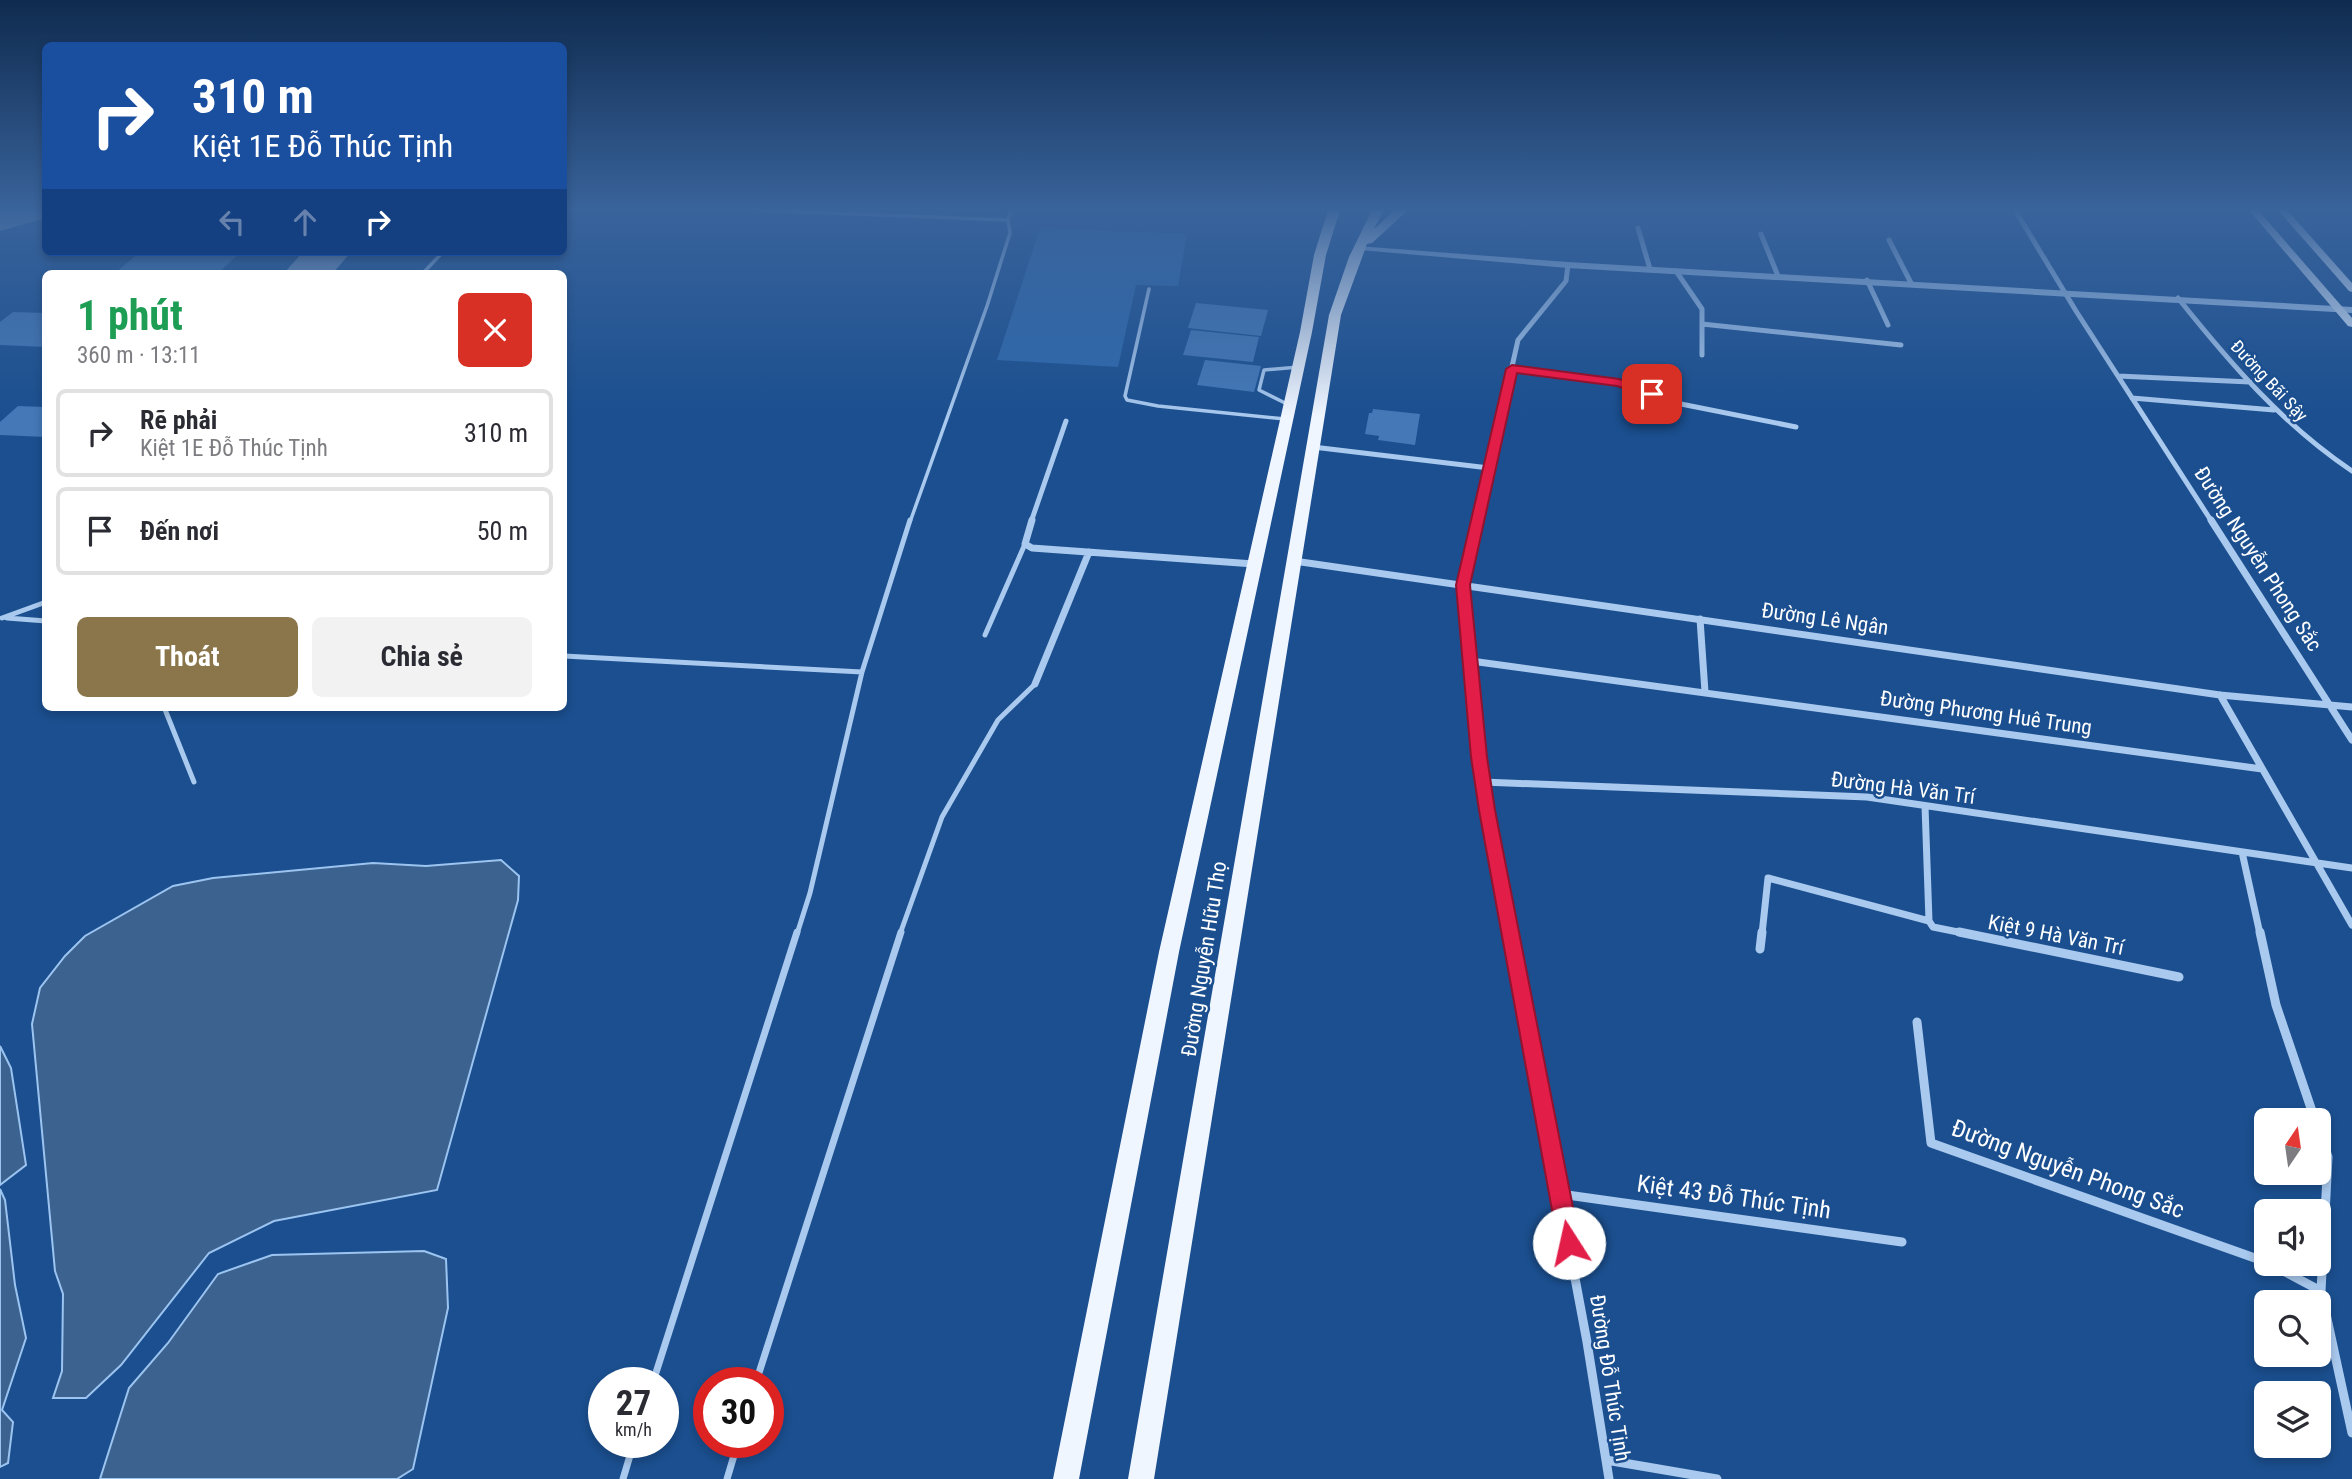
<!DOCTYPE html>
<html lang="vi">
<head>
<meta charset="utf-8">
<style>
  :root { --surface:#fff; --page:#f2f2f3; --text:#2b2b33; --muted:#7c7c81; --line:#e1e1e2; --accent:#8a764a }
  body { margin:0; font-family:"Roboto Condensed",sans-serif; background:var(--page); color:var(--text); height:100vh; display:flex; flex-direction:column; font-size:26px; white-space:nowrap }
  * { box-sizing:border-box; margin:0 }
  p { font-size:23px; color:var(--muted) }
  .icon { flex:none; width:38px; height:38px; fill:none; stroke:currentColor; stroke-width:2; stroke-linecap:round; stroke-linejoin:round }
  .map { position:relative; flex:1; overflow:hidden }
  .panel { position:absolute; left:42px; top:270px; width:525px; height:441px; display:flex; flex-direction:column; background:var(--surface); border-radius:10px; box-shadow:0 4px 10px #0003 }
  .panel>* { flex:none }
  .top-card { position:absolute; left:42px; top:42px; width:525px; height:214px; border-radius:10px; box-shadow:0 4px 10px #0003; background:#1a4fa0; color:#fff; overflow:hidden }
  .needle { width:46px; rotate:13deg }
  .controls { position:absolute; left:2254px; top:1108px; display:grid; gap:14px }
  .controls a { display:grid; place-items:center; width:77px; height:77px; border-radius:10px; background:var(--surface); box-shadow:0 4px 10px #0003; font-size:35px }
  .speed { position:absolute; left:588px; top:1367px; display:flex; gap:14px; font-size:35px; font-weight:700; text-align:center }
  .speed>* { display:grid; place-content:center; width:91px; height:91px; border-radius:50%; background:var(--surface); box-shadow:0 4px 10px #0003; line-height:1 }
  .speed small { font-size:18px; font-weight:400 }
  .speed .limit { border:10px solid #d22; background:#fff; color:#111 }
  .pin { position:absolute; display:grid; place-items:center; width:60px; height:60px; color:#fff; margin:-30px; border-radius:14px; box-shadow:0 4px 10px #0006 }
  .me { position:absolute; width:77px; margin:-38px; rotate:350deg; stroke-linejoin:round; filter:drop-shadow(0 0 5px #0008) }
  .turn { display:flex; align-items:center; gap:24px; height:147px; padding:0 35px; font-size:32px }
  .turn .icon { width:91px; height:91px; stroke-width:2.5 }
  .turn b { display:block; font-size:49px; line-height:60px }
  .lanes { display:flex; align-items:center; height:66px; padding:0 35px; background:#0003; justify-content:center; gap:35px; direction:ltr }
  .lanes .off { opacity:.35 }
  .round { display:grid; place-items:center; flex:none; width:74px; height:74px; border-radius:10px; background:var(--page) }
  .head { display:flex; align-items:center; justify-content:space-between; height:119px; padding:0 35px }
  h1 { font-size:42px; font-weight:700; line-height:52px; color:#1e9e55 }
  .cta { display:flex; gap:14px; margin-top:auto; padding:14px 35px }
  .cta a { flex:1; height:80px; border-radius:10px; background:var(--accent); color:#fff; font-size:28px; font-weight:700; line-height:80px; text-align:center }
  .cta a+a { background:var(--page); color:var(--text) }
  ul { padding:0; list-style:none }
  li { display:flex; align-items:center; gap:21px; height:88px; margin:0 14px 10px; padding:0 21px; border:4px solid var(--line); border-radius:10px }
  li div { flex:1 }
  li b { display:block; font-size:26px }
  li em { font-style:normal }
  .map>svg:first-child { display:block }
  .green { fill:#2e69ad }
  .water { fill:#3c6290; stroke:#9cc4f0; stroke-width:2 }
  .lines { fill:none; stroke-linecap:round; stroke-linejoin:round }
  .taxiway { fill:#8da7c7; fill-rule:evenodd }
  .building { fill:#4478b7 }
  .service-far2 { stroke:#a9c9ee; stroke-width:3.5 }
  .service-far1 { stroke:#a9c9ee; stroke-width:5 }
  .service { stroke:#a9c9ee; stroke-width:7 }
  .minor-far2 { stroke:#a9c9ee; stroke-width:5 }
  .minor-far1 { stroke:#a9c9ee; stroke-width:7 }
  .minor { stroke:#a9c9ee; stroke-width:9 }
  .tertiary { fill:#a9c9ee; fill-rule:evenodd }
  .secondary { fill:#d6e6fa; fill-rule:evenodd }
  .primary { fill:#f0f6ff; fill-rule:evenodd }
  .route { fill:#e11d48; stroke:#92132f; stroke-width:2 }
  .labels { text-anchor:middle; stroke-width:5; stroke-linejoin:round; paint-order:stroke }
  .far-street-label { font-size:18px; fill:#fff; stroke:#1b4f8f }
  .street-label { font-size:21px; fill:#fff; stroke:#1b4f8f }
  .near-street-label { font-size:24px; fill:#fff; stroke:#1b4f8f }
</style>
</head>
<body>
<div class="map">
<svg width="2352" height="1479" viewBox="0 0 2352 1479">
  <rect width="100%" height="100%" fill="#1b4f8f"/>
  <path class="green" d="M1040,228L1187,234L1178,286L1136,285L1118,367L997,360Z"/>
  <path class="water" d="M501,860L519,876L518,900L437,1190L274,1221L209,1253L121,1365L86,1398H53L62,1371L63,1294L55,1271L32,1024L40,988L65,956L85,936L173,886L213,878L373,863L426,866Z
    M0,1046L11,1068L26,1165L0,1185Z
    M0,1189L5,1200L15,1285L26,1338L2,1410L13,1422L8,1463L0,1467Z
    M424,1251L446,1259L448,1308L413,1469L397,1479H100L129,1388L168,1343L218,1274L272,1255Z"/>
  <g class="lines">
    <path class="taxiway" d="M0,210H46L42,219L0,231Z
      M303,252H351L333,273H284Z"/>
  </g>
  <path class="building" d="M140,252H241L218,273H115Z
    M1196,303L1268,310L1261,336L1188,328Z
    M13,312L46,313V347L0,345V322Z
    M1191,330L1259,337L1253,362L1183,355Z
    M1205,360L1261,366L1254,392L1197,385Z
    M18,406L46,407V437L0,435V422Z
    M1373,409L1420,414L1415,445L1378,440L1379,436L1365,434L1369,413H1372Z"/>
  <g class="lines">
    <path class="service-far2" d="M755,210L1008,220
      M423,273L443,252
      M1149,289L1125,396L1127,400L1158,406L1285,419
      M1289,405L1259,390L1264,370L1299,367
      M910,522L987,306L1010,233L1008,220L1011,210"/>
    <path class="service-far1" d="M2,618L46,602
      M7,618L46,621
      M985,635L1025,544
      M564,656L862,672
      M164,707L194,782
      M797,934L810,893L862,672L910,520
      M900,934L942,817L998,720L1035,684"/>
    <path class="service" d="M653,1382L797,932
      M756,1382L901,932
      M623,1479L634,1442
      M727,1479L738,1442"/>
    <path class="minor-far2" d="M2015,210L2076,311L2212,522
      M1638,228L1650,269
      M1761,234L1778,276
      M1889,240L1911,283
      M1676,271L1702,309V355
      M1867,280L1888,325
      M2178,298C2230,363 2282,424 2352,471
      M1702,324L1901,345
      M1512,369L1619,383L1676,403L1796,427
      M2118,376L2250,382
      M2132,398L2274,410
      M1313,447L1489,468
      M1031,522L1066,421
      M1477,522L1518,340L1566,281L1568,265"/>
    <path class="minor-far1" d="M1032,520L1025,544L1032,548L1254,564
      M1478,520L1463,585L1479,757L1510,934
      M2211,520L2352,740
      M1294,561L2220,695L2352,707
      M1700,619L1705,692
      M1471,661L2262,769
      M1035,684L1089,552
      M2220,695L2352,925
      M1483,782L1867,797L2352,868
      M1925,806L1929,921L1933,927L1968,934
      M2242,852L2260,934
      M1762,934L1768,878L1929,921"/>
    <path class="minor" d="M1510,932L1587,1342L1609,1479
      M1959,932L2179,977
      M2260,932L2276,1005L2315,1120
      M1760,949L1762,932
      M1917,1022L1931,1143L2266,1262
      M2319,1130L2328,1157L2321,1291L2352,1433
      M1560,1194L1902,1242
      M2270,1264L2321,1291
      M1606,1460L1717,1479"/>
    <path class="tertiary" d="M1357,246L1568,262L2352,307V313L1568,268L1360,250H1357Z"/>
    <path class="secondary" d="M2249,210H2258L2352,318V327L2348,326Z
      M2278,210H2287L2352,283V292L2349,291Z"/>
    <path class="primary" d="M1328,210H1340L1326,255L1312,332L1179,952L1079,1479H1053L1159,952L1300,332L1314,255Z
      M1372,210H1384L1374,229L1395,210H1408L1372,243L1367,244L1341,315L1154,1479H1128L1329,315L1349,257Z"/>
  </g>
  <linearGradient id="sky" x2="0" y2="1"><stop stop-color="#0f2b4f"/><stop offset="0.5" stop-color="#39639b"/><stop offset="1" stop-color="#39639b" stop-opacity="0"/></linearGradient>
  <rect width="2352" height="417" fill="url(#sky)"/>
  <path class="route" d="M1512,365L1619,379L1658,394L1652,398L1617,386L1517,373L1470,585L1487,757L1495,810L1580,1243L1576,1251L1569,1254L1561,1251L1558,1243L1479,810L1471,757L1456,585L1506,369Z"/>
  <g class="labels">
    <g class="far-street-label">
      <text transform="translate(2269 381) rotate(47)" y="6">Đường Bãi Sậy</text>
    </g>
    <g class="street-label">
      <text transform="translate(2258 559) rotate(57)" y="7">Đường Nguyễn Phong Sắc</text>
      <text transform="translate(1825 619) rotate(8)" y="7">Đường Lê Ngân</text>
      <text transform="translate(1986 713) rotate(8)" y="7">Đường Phương Huê Trung</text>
      <text transform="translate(1903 788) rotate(7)" y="7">Đường Hà Văn Trí</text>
      <text transform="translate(2056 935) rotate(11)" y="7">Kiệt 9 Hà Văn Trí</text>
      <text transform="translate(1204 959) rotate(-81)" y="7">Đường Nguyễn Hữu Thọ</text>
      <text transform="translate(1610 1378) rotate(81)" y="7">Đường Đỗ Thúc Tịnh</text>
    </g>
    <g class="near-street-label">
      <text transform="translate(2068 1169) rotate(20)" y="8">Đường Nguyễn Phong Sắc</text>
      <text transform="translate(1734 1197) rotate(8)" y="8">Kiệt 43 Đỗ Thúc Tịnh</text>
    </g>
  </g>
</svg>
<div class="controls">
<a><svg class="needle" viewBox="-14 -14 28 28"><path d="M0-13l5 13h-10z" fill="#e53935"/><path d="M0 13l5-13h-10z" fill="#7c7c81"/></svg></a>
<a><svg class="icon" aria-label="sound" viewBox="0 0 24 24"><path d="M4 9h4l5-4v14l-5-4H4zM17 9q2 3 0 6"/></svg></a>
<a><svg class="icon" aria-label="search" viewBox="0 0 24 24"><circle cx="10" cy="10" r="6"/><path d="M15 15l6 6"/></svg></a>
<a><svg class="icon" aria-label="layers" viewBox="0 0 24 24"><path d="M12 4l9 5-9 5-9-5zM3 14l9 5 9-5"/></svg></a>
</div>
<div class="speed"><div>27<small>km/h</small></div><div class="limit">30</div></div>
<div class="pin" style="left:1652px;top:394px;background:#d93025"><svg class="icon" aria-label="arrive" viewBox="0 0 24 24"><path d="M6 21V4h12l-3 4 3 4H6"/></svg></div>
<svg class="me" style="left:1569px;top:1243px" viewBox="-20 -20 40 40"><circle r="19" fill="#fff"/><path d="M0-13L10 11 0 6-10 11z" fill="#e11d48"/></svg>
<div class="top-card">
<div class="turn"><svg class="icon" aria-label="right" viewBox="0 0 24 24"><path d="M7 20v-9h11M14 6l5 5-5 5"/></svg><div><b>310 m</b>Kiệt 1E Đỗ Thúc Tịnh</div></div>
<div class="lanes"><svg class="icon off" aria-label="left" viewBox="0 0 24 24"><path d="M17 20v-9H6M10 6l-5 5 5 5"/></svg><svg class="icon off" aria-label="ahead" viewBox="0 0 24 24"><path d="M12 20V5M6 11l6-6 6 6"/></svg><svg class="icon" aria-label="right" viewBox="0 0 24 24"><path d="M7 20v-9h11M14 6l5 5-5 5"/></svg></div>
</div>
<section class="panel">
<div class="head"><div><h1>1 phút</h1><p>360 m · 13:11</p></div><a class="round" style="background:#d93025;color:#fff"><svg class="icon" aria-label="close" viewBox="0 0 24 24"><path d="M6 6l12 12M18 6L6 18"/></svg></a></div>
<ul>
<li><svg class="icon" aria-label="right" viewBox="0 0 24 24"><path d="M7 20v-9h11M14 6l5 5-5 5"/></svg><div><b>Rẽ phải</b><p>Kiệt 1E Đỗ Thúc Tịnh</p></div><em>310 m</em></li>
<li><svg class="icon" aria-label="arrive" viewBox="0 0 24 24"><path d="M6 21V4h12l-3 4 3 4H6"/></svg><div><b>Đến nơi</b></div><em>50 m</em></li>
</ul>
<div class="cta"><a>Thoát</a><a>Chia sẻ</a></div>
</section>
</div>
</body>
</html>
